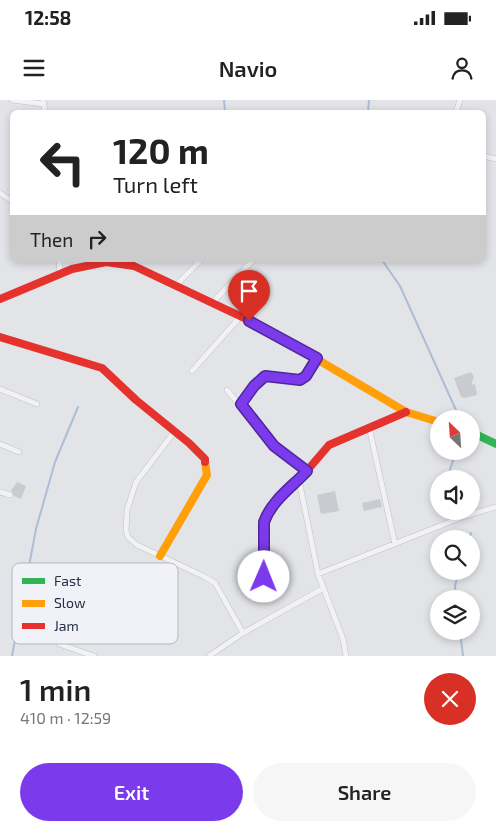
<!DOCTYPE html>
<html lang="en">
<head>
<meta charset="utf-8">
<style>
  :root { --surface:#fff; --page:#f6f6f6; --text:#222; --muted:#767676; --accent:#7c3aed }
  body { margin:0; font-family:"Exo 2",sans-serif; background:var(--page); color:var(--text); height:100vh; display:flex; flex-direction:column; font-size:19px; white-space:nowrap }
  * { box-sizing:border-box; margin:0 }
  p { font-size:16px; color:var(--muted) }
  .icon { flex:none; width:28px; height:28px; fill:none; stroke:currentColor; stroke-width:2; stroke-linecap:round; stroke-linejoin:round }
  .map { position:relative; height:556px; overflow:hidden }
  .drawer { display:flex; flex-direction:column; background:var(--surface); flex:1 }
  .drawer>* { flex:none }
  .hud { position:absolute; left:10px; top:10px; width:476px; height:152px; border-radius:8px; box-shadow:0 2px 8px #0003; background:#fff; color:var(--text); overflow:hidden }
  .needle { width:32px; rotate:335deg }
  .tools { position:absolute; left:430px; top:310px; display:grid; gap:10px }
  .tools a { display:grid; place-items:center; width:50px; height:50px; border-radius:50%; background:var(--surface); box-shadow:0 2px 8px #0003; font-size:25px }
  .pin { position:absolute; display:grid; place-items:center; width:42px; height:42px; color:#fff; margin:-51px -21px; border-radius:50% 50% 50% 0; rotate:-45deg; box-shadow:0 0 5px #0007 }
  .pin .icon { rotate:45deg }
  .me { position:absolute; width:55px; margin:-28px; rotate:1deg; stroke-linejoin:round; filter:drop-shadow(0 0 4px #0008) }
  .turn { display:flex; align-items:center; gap:18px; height:105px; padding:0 20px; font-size:22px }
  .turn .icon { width:65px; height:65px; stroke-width:2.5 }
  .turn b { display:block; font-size:35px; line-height:42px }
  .then { display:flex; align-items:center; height:48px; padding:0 20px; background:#0003; gap:10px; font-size:19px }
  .round { display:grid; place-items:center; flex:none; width:52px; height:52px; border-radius:26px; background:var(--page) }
  .overview { display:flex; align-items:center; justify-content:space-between; height:85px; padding:0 20px }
  h1 { font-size:30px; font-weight:600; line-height:38px }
  .button { display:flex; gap:10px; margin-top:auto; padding:10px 20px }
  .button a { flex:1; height:58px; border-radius:30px; background:var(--accent); color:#fff; font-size:20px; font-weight:600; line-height:58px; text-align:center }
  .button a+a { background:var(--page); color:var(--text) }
  .status { display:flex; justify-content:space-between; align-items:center; height:35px; padding:0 25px; background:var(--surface); direction:ltr }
  .status svg { height:14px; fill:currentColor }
  header { display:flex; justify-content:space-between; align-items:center; height:65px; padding:0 20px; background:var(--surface); font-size:22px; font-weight:600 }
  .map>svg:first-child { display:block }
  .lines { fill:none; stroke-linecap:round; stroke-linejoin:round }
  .stream { stroke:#aebdd6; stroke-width:2 }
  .building { fill:#cacbd0 }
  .street-casing { stroke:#bfc1c6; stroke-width:6 }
  .street { stroke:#f2f2f4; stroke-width:5 }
  .fast { stroke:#30b455; stroke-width:8 }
  .slow { stroke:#ff9f0a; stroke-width:8 }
  .jam { stroke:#e5322d; stroke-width:8 }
  .route-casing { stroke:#51269a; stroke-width:12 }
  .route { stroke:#7c3aed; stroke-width:9 }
  .key { fill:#f0f2f8; stroke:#b4b7c2; stroke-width:1 }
  .key-label { font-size:14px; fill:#272e44 }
</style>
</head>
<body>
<div class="status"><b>12:58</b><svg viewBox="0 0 49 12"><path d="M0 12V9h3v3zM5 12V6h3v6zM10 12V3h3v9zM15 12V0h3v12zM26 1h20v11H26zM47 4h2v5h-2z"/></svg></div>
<header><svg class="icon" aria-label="menu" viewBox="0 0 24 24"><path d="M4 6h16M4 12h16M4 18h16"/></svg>Navio<svg class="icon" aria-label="person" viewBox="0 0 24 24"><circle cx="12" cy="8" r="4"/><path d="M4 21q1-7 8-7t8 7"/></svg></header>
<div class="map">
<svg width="496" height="556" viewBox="0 0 496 556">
  <rect width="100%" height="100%" fill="#e2e4e8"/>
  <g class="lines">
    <path class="stream" d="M224,0L225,12
      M368,12L369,0
      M382,160L400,186L460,319
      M447,379L456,351
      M469,439L471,433
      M456,499L455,486L459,471
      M460,531L463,556
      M12,556L36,429L55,362L78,307"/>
  </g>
  <path class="building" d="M471,272L474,277L471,285L475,284L477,295L465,298L461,297L454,278Z
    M17,382L26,386L21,399L14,396L11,391Z
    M335,391L339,411L321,414L317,395Z
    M380,399L382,407L364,411L362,403Z"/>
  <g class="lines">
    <g class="street-casing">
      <path id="street" d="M12,0L44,4
        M43,0L45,12
        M456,12L460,0
        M484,56L496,59
        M0,93L12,101
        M59,160L60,173
        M175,186L201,160
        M212,203L253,160
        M192,271L240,217
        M0,289L37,304
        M227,290L275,346L307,371
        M241,304C253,284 259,274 284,278C290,279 297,281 303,279L317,258
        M369,327L395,444
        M175,331L136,382L127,410L126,431L128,437L137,445L203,476L215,483L243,533
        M0,344L19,352
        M299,380L318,474L343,539L346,556
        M0,392L10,395
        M318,474L465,416L496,407
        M59,544L94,556
        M209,556L243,533L322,489"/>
    </g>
    <use href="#street" class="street"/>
    <path class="fast" d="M471,332L496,344"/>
    <path class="slow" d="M288,242L406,312L439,322
      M160,456L207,375L205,362"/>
    <path class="jam" d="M0,199L72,169L106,162L134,166L259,225L288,242
      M0,237L102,268L136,300L189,343L205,359V362
      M264,488V422L275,403L299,380L329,345L406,312"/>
  </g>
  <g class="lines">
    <g class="route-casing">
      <path id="route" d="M249,221L317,258L306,276L300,280L265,276L254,286L241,304L274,346L307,371C292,387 272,400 264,422V477"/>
    </g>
    <use href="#route" class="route"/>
  </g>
  <rect x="12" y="463" width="166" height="81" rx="8" class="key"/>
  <rect x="22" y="478" width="23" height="6" fill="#30b455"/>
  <rect x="22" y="500" width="23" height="7" fill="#ff9f0a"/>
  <rect x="22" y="523" width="23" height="6" fill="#e5322d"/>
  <g class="key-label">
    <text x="54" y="486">Fast</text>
    <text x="54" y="508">Slow</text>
    <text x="54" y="531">Jam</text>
  </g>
</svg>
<div class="tools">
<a><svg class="needle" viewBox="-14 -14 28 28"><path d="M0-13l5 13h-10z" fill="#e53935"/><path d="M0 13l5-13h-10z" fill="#767676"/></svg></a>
<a><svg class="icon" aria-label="sound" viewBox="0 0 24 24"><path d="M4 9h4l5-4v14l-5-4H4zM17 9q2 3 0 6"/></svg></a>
<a><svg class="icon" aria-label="search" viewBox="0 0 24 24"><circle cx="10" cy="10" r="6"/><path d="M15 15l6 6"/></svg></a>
<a><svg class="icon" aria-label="layers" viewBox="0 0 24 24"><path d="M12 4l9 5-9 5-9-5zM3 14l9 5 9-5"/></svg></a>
</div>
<div class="pin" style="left:249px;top:221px;background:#d93025"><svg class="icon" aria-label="arrive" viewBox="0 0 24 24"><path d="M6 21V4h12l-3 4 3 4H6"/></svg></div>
<svg class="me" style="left:264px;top:477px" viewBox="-20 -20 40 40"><circle r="19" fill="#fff"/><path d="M0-13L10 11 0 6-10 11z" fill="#7c3aed"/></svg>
<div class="hud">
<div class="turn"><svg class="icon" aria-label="left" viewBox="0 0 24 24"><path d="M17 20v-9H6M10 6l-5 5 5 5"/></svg><div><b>120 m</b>Turn left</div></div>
<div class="then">Then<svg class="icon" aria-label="right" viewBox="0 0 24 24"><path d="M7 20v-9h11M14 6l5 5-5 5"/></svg></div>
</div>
</div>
<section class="drawer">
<div class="overview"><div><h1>1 min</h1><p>410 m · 12:59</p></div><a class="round" style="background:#d93025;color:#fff"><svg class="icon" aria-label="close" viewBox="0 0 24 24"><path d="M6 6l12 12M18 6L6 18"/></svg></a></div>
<div class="button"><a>Exit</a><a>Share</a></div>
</section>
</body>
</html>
